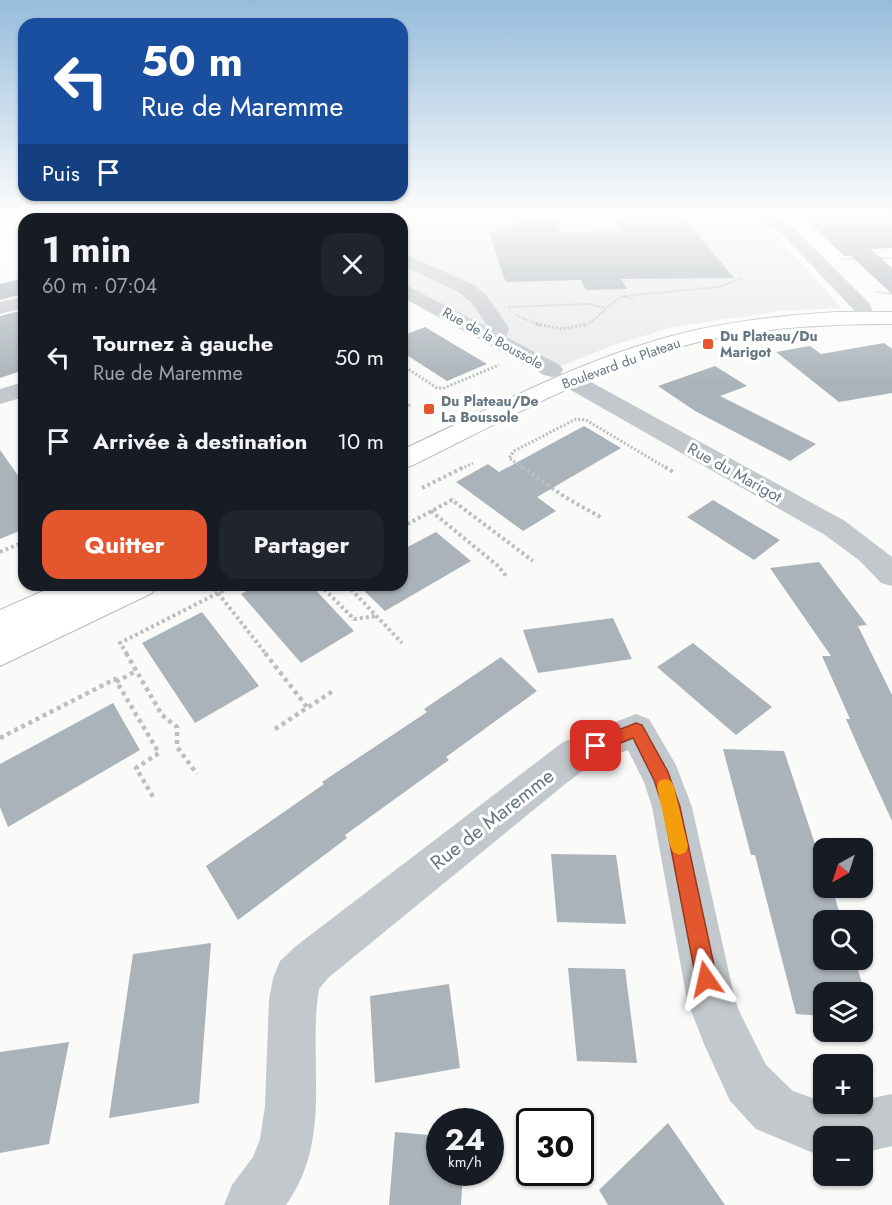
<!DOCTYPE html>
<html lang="fr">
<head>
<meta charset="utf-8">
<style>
  :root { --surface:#171b24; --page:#20242c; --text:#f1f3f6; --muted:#9ea1a6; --accent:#e4572e }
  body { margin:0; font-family:Jost,sans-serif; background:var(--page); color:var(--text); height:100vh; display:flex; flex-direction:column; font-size:22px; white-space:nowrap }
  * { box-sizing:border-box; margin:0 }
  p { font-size:20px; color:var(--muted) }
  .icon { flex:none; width:33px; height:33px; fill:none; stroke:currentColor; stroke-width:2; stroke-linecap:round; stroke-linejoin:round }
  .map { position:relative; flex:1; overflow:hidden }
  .drawer { position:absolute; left:18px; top:213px; width:390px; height:378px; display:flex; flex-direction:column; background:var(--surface); border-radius:18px; box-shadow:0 2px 4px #0004 }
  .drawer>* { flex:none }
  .top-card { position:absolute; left:18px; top:18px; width:390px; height:183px; border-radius:18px; box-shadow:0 2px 4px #0004; background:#1a4fa0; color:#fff; overflow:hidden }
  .needle { width:39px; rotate:219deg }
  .buttons { position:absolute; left:813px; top:838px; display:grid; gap:12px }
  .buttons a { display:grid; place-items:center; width:60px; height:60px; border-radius:12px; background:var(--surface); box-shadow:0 2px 4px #0004; font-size:30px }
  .speed { position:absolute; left:426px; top:1108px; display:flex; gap:12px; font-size:30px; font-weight:700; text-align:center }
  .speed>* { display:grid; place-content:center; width:78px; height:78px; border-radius:50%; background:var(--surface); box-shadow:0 2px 4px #0004; line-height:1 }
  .speed small { font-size:15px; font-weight:400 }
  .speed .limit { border:3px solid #111; border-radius:9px; background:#fff; color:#111 }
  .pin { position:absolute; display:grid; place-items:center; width:51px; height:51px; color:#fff; margin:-26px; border-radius:12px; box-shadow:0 3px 9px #0006 }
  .me { position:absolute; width:66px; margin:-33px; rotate:349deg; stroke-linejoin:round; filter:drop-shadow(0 0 4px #0008) }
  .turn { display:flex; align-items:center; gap:21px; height:126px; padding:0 24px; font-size:27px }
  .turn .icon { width:78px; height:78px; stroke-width:2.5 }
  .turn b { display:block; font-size:42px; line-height:51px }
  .then { display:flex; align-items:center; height:57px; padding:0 24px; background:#0003; gap:12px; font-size:22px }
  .round { display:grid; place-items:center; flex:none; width:63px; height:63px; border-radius:18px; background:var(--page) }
  .headline { display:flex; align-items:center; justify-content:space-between; height:102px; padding:0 24px }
  h1 { font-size:36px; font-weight:700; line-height:45px }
  .cta { display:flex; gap:12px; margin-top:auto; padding:12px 24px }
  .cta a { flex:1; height:69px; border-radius:18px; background:var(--accent); color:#fff; font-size:24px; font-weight:700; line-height:69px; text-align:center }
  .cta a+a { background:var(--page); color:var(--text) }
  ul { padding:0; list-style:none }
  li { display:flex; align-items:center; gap:18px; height:84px; padding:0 24px }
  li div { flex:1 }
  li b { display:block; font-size:22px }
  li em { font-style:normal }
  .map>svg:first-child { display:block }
  .built { fill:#e8e9e9 }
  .building { fill:#aab3b9 }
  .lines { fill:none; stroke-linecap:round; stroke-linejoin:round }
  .major-casing { stroke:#b5babe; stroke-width:2 }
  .path-far3 { stroke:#bbbfc2; stroke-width:2; stroke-dasharray:1.5 1.5; stroke-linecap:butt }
  .path-far2 { stroke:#bbbfc2; stroke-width:3; stroke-dasharray:2 2; stroke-linecap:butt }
  .path-far1 { stroke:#bbbfc2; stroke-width:4; stroke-dasharray:3 3; stroke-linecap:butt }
  .path { stroke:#bbbfc2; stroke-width:4.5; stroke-dasharray:4 4; stroke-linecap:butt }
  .minor { fill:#c3c8cc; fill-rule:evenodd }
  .major { fill:#fff; fill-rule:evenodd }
  .route { fill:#e4572e; stroke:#94391e; stroke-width:1.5 }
  .slow { fill:#f59e0b }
  .poi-dot { fill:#e4572e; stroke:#fff; stroke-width:2 }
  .labels { text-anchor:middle; stroke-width:6; stroke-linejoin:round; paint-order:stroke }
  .far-poi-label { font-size:14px; font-weight:bold; fill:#657683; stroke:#fff; text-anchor:start }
  .far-street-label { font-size:14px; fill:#657683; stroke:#fff }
  .street-label { font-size:16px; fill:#657683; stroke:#fff }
  .near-street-label { font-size:20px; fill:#657683; stroke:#fff }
</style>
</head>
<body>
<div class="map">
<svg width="892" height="1205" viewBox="0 0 892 1205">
  <rect width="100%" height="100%" fill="#fafaf8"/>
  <path class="built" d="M349,214H764L770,221L767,226L842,308L778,311L673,327L611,346L552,370L402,289V219H333Z"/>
  <path class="building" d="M612,214H681L734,278L621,279L627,289L586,290L581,280L507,282L504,278L489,232H496L495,228L515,227L513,223L556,222L561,232L622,231Z
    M801,214H892V248L870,249L892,268V294L851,256H844Z
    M24,278V294L0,300V284Z
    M24,310V370L0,378V316Z
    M425,327L455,345L487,364L447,381L402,352V336Z
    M884,343L892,349V393L839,402L776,352L810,346L821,354Z
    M715,366L747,386L720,396L816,444L790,461L695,411L658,386Z
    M584,426L621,448L537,497L556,511L523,531L456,482L488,464L499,472Z
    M0,450L24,484V529L0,539Z
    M713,500L753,524L780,540L754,560L687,517Z
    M436,532L471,561L385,611L358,585H402V550Z
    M819,562L867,625L858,626L892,695V821L859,749L846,719H850L822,656H831L770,568Z
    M258,585H311L354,631L301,663L241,594Z
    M202,612L259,686L195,723L142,643Z
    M613,618L632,659L538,673L523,630Z
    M693,643L772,707L736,735L657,667Z
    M501,657L537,691L446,757L449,760L345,835L347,838L238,920L206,866L324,784L322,782L427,712L424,709Z
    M113,703L140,750L8,827L0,807V764Z
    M723,749L784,751L824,871V888H832L842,921H824V960H855L865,993H824V1016L796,1014L755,855H751Z
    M551,854L616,855L626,924L557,922Z
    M211,943L199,1103L109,1118L133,954Z
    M568,968L625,969L637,1063L577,1061Z
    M449,984L460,1068L375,1083L370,996Z
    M69,1042L49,1144L0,1153V1052Z
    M668,1123L725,1205H608L599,1190Z
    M395,1132L440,1136V1173H463L461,1205H389Z"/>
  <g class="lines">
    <g class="major-casing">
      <path id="major" d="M836,312H892V324C821,324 748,328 679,347C585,374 499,423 411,466L402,468V450C487,410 570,365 661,339C718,322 777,316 836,312Z
        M57,585H103L100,590L112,585H157L152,593L0,666V610Z"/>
    </g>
    <path class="path-far3" d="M295,219L309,214
      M812,229L892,228
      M842,259L892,258
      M876,292L892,294
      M624,297L634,299
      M509,307L589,304L605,308
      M516,315L541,326
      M584,326C600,318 608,303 624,296L719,287L742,278"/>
    <path class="path-far2" d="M536,324L563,329L587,324
      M402,365L437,388H444L499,365
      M402,400L409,405L402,414
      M461,469L473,463
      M525,469L509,458L514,451L576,419L586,420L668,469"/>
    <path class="path-far1" d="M522,467L565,497L602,518
      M665,467L675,473
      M422,488L464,467
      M431,511L498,566L507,577
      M402,527L452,500L533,561
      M0,552L24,542
      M234,585L218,593L266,654
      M320,585L354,619L377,616
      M347,585L402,643
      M127,654L120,643L218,593L211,585"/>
    <path class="path" d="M126,653L162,715L177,727V747L197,774
      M265,653L307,707
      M116,682L136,671
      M275,729L333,691
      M0,738L115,679L159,753L136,768L155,800"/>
    <path class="minor" d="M47,214H66L71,219H52Z
      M248,214H267L272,219H253Z
      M757,214H773L789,223L869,303L876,318L873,322H859L853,309L777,229L764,224Z
      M402,253L474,285L486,295L509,328L506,337L560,365L563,370L560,375L552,377L544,375L402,297V283L489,328L472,303L460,293L402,265Z
      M24,296V308L0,314V302Z
      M570,373L578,375L845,521L892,557V586L881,583L860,561L825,535L562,385L559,380L562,375Z
      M24,382V397L0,404V389Z
      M636,714L649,719L676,765L692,807L735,1000L740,1013L766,1065L793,1091L824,1102V1104H862V1100L892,1094V1146L862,1153V1137H824V1155H818L756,1129L730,1101L704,1044L687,1000L652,807L644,782L628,750L589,766L564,785L328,978L319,989C307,1063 334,1138 286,1205H224L232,1185L253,1157L260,1139L265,1106L269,1000L273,978L280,961L296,946L563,742Z"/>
    <use href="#major" class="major"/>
  </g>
  <linearGradient id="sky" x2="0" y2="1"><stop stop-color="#96bcdc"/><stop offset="0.56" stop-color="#fdfdfc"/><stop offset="1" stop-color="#fdfdfc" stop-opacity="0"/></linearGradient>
  <rect width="892" height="383" fill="url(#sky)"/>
  <path class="route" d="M636,723L642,725L668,772L680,807L717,979L714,986L706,989L699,986L696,979L663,807L654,780L633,738L596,753L590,751L588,746L590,741Z"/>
  <path class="slow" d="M665,779L671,781L674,787L688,846L686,852L679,855L673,852L670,846L657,787L659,781Z"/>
  <g class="poi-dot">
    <rect x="702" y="338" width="12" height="12" rx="3"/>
    <rect x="423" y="403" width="12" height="12" rx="3"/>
  </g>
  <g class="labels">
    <g class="far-poi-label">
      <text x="720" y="341">Du Plateau/Du<tspan x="720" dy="16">Marigot</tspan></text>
      <text x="441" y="406">Du Plateau/De<tspan x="441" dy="16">La Boussole</tspan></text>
    </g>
    <g class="far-street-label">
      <text transform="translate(493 338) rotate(29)" y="5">Rue de la Boussole</text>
      <text transform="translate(621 363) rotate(-20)" y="5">Boulevard du Plateau</text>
    </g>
    <g class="street-label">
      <text transform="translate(735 472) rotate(29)" y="6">Rue du Marigot</text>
    </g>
    <g class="near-street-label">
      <text transform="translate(492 819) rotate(-38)" y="7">Rue de Maremme</text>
    </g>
  </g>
</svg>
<div class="buttons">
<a><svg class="needle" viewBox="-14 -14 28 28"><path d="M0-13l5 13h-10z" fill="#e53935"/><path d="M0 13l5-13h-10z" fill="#9ea1a6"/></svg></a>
<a><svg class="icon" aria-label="search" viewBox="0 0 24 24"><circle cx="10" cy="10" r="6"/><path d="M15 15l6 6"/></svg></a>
<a><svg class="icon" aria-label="layers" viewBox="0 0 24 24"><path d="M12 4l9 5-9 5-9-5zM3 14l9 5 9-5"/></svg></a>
<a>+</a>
<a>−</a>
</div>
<div class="speed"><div>24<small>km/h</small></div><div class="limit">30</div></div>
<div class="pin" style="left:596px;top:746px;background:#d93025"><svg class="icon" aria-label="arrive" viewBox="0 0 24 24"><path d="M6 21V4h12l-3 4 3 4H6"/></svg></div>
<svg class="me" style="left:706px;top:979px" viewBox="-20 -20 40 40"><path d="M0-17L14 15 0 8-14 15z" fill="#e4572e" stroke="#fff" stroke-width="4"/></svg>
<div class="top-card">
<div class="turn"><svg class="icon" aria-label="left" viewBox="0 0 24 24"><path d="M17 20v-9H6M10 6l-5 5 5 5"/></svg><div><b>50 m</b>Rue de Maremme</div></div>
<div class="then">Puis<svg class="icon" aria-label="arrive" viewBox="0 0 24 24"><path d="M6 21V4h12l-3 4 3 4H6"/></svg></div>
</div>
<section class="drawer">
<div class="headline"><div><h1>1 min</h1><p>60 m · 07:04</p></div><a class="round"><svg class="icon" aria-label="close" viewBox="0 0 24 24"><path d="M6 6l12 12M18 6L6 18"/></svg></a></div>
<ul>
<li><svg class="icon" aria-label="left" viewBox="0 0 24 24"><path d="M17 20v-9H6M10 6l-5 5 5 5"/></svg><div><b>Tournez à gauche</b><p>Rue de Maremme</p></div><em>50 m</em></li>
<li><svg class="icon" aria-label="arrive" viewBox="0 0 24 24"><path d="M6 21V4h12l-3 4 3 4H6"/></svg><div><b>Arrivée à destination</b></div><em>10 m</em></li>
</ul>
<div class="cta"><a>Quitter</a><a>Partager</a></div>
</section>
</div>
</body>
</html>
